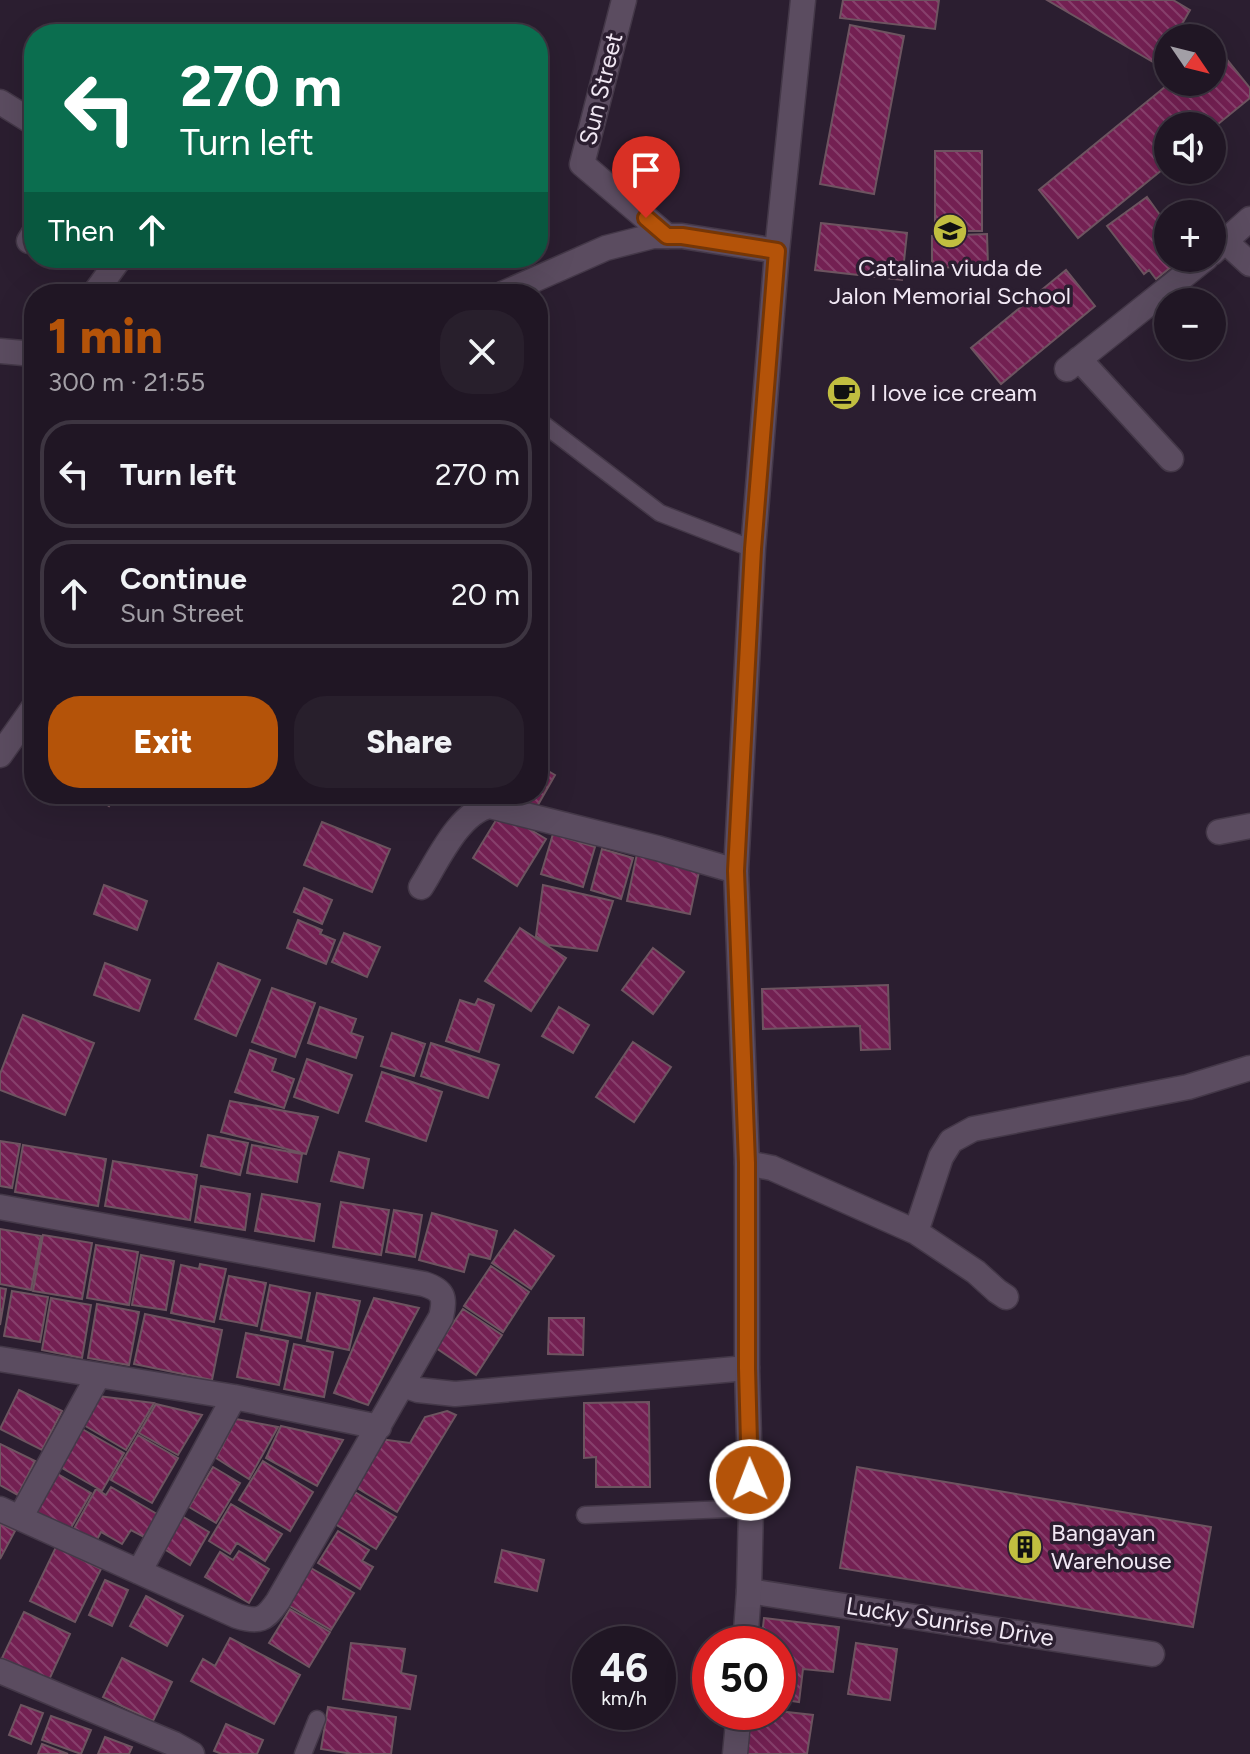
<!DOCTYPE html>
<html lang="en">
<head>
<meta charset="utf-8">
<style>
  :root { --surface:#201624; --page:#281f2c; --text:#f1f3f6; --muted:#a29fa6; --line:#3d3541; --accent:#b45309 }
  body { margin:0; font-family:Figtree,sans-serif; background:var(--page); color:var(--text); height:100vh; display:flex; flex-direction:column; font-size:30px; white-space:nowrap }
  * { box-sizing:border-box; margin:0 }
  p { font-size:26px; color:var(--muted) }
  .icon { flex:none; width:44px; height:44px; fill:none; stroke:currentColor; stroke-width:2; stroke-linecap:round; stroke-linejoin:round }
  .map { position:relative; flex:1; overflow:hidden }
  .sheet { position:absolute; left:24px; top:284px; width:524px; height:520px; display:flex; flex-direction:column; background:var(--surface); border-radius:32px; box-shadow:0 8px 32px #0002,0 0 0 2px var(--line) }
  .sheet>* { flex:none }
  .top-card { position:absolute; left:24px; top:24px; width:524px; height:244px; border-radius:32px; box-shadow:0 8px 32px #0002,0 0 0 2px var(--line); background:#0b6e4f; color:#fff; overflow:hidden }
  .needle { width:52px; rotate:125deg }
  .controls { position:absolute; left:1154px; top:24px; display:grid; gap:16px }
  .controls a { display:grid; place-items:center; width:72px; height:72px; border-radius:50%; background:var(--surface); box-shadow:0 8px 32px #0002,0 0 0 2px var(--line); font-size:40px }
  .speed { position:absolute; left:572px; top:1626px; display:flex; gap:16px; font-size:40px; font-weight:700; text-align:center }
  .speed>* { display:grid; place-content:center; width:104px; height:104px; border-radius:50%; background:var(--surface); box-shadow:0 8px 32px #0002,0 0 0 2px var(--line); line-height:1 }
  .speed small { font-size:20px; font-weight:400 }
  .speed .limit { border:12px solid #d22; background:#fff; color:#111 }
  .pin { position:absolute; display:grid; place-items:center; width:68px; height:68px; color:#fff; margin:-82px -34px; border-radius:50% 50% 50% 0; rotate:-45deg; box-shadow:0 0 8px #0007 }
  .pin .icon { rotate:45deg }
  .me { position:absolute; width:88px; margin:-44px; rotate:359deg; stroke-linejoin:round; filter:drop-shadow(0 0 6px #0008) }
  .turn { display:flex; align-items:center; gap:28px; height:168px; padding:0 24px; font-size:36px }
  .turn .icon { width:104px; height:104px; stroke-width:2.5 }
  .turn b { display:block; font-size:56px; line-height:68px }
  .then { display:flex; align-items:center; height:76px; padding:0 24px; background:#0003; gap:16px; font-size:30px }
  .round { display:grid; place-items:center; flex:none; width:84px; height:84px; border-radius:32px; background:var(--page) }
  .head { display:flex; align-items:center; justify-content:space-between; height:136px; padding:0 24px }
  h1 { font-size:48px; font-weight:800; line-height:60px; color:var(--accent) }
  .primary-button { display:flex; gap:16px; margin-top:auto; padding:16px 24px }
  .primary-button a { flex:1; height:92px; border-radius:32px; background:var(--accent); color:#fff; font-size:32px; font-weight:800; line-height:92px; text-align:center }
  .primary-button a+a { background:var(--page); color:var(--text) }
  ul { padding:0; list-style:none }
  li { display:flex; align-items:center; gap:24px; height:108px; margin:0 16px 12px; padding:0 8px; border:4px solid var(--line); border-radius:32px }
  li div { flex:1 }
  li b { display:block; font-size:30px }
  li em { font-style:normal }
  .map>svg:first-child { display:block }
  .building { fill:url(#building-back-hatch); stroke:#6d5460; stroke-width:2 }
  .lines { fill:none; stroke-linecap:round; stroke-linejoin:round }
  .lane-casing { stroke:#443848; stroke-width:19 }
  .street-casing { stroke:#443848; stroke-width:27 }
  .secondary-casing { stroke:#443848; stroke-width:27 }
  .lane { stroke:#5b4c60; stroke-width:16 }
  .street { stroke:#5b4c60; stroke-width:24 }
  .secondary { stroke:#5b4c60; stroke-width:24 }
  .route-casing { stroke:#753606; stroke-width:20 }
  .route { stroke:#b45309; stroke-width:14 }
  .labels { text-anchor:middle; stroke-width:7; stroke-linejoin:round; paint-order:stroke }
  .street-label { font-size:24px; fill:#f1e8f4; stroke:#2b1e30 }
  .poi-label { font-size:24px; fill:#f1e8f4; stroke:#2b1e30; text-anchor:start }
</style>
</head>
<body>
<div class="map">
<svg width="1250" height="1754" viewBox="0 0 1250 1754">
  <defs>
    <pattern id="building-back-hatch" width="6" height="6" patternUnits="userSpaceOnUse" patternTransform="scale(2)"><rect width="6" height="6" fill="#732052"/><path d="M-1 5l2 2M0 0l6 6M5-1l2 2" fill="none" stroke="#87406c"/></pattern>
  </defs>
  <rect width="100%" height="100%" fill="#2b1e30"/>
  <path class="building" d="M843,0H939L935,29L840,18Z
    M1047,0H1173L1190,10L1174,38H1168V48L1158,65Z
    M850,25L904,36L874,194L820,184Z
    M1216,46L1250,88V98L1212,129V126H1168V165L1078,238L1039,190L1171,82H1212V49Z
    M935,151H982V231H935Z
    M1147,197L1168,226V258L1181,259L1156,279L1149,270L1144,274L1107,226Z
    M821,223L907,233L902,280L815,270Z
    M987,234L988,266L932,268V236Z
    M1066,270L1095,306L1001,384L971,348Z
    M538,765L555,775L531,817L501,799L505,794H538Z
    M91,794H117L109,806Z
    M501,812L546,839L517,886L473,858Z
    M322,822L390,849L372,892L304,865Z
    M553,834L595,847L583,887L541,874Z
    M602,849L633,858L621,899L591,890Z
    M637,854L700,867L690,914L627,901Z
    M104,885L147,901L137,930L94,914Z
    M543,885L613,901L597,951L549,945L536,936Z
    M304,888L332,900L322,924L294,912Z
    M298,920L322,930L320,934L335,940L326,964L287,948Z
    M520,928L566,958L531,1011L485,981Z
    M344,933L380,947L367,977L332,962Z
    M653,948L684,972L653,1014L622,990Z
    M105,963L150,980L139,1011L94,995Z
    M218,963L260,980L236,1036L195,1019Z
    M888,985L890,1049L861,1050L860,1026L763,1029L762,989Z
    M272,988L315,1003L295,1057L252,1042Z
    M478,999L494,1005L479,1052L446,1041L460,1000L475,1005Z
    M320,1007L356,1019L351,1033L363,1037L356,1058L308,1043Z
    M559,1007L589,1025L573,1053L542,1036Z
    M23,1015L94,1043L65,1115L0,1090V1074Z
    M392,1033L425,1044L414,1076L381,1066Z
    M633,1042L671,1067L634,1122L596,1097Z
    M431,1043L499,1065L488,1098L421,1076Z
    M250,1050L276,1059L272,1071L294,1079L284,1108L235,1092Z
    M307,1059L352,1075L338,1113L294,1097Z
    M382,1072L442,1092L426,1141L366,1121Z
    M230,1101L318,1117L306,1154L221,1132Z
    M208,1135L248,1143L240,1175L201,1166Z
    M0,1141L20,1144L12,1188L0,1186Z
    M23,1145L106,1159L98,1206L15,1192Z
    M252,1145L302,1154L297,1182L247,1173Z
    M339,1152L369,1159L363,1188L331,1181Z
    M113,1161L197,1175L190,1220L105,1206Z
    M201,1186L250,1194L245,1230L195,1222Z
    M262,1194L320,1204L314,1241L255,1231Z
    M341,1202L389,1210L381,1255L333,1247Z
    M394,1210L422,1215L415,1257L386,1252Z
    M432,1213L497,1231L490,1259L469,1254L464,1272L419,1260Z
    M0,1229L41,1236L31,1290L0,1284Z
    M515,1230L554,1256L531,1289L492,1263Z
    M43,1235L92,1243L82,1299L33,1291Z
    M96,1245L138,1252L129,1305L87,1298Z
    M141,1255L174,1261L166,1310L132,1305Z
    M200,1264L226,1269L214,1322L171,1313L181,1265L199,1269Z
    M491,1266L529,1292L503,1332L464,1306Z
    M229,1276L266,1283L257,1326L220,1319Z
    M270,1285L310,1293L301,1338L261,1330Z
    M0,1288L6,1289L0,1325Z
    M12,1291L48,1297L40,1342L4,1336Z
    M317,1293L360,1301L349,1350L307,1341Z
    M51,1298L91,1305L82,1358L42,1350Z
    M374,1298L419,1308L368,1405L334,1393Z
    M97,1304L139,1312L129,1365L88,1358Z
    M463,1309L502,1335L476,1375L436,1348Z
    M145,1314L222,1330L212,1380L134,1364Z
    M549,1318H584L583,1355L548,1354Z
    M246,1333L288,1341L279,1385L237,1377Z
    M294,1344L333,1352L324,1397L284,1389Z
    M19,1390L62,1411L42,1450L0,1429Z
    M98,1396L154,1403L126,1450L82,1424Z
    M649,1402L650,1487H596V1457L584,1458V1403Z
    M156,1404L202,1415L178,1455L139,1433Z
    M447,1411L456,1415L397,1512L352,1485L380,1439L410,1443L425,1417Z
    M236,1419L278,1427L249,1479L216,1458Z
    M77,1426L124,1453L102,1491L55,1464Z
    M281,1426L343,1440L317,1486L266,1458Z
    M138,1435L178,1458L152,1503L111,1480Z
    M0,1444L35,1461L18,1495L0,1485Z
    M263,1461L313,1492L290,1531L239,1500Z
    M213,1467L240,1483L216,1523L189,1507Z
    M857,1467L1211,1527L1193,1627L840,1568Z
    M56,1473L91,1493L68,1533L33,1513Z
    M111,1487L157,1514L144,1537L131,1530L122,1544L101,1532L93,1547L71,1534L96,1489L106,1495Z
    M355,1492L396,1517L376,1549L335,1524Z
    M231,1504L282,1534L265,1561L237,1543L230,1554L209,1541Z
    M180,1515L209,1532L190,1565L161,1547Z
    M0,1523L15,1531L0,1559Z
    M338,1531L369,1550L362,1561L373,1567L360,1589L318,1563Z
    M56,1547L101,1569L75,1622L30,1601Z
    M502,1550L544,1560L537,1591L495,1582Z
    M239,1551L269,1569L249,1603L205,1577L220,1552L233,1560Z
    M311,1568L354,1593L331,1630L288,1605Z
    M105,1580L128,1590L112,1626L89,1615Z
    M146,1596L183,1616L167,1646L130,1626Z
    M290,1609L330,1632L309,1667L269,1643Z
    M24,1612L70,1634L49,1680L2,1658Z
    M764,1618L839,1627L833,1672L803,1669L799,1702L778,1699V1644H761Z
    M230,1638L300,1675L274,1724L191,1681L203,1659L215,1666Z
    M351,1643L405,1649L401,1673L416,1676L410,1709L343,1699Z
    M856,1643L897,1649L890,1700L848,1694Z
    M122,1658L172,1682L153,1721L103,1697Z
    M21,1705L43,1713L31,1744L9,1735Z
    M328,1707L396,1717L391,1754H353L321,1749Z
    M778,1711L813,1715L807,1754H743L748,1712Z
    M51,1716L91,1730L81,1754L42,1740Z
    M226,1724L263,1740L257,1754H222L214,1751Z
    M105,1737L132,1747L129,1754H98Z
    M42,1744L68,1754H38Z"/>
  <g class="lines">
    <g class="lane-casing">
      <path id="lane" d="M538,420L660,513L753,549
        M585,1515L751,1508
        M303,1754L317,1719"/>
    </g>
    <g class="street-casing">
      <path id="street" d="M624,0L582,164L667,236
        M0,102L34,123
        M29,241L34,233
        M1226,242L1250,264
        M1212,253L1250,219
        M94,294L120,258
        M1079,359L1171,459
        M1067,369L1206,258
        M0,755L34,707
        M1219,832L1250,826
        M421,887C437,862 459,812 490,806L657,848L736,871
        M747,1163L772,1168L916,1232L976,1272L997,1291L1006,1297
        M0,1207L424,1284C443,1290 446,1297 441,1317L278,1601C265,1620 259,1623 237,1616L0,1509
        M916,1232L941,1157L951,1141L973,1129L1188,1087L1250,1068
        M0,1359L234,1397L379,1427
        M403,1385L418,1390L455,1394L747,1368
        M20,1518L98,1376
        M139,1572L234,1397
        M749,1591L1152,1654
        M0,1671L174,1744L192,1754"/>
    </g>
    <g class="secondary-casing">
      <path id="secondary" d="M502,294L606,248L653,236H682L777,251
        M0,351L34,354
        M745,1644L749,1591L751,1508L747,1368V1163L736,871L753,549L777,251L803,0
        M735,1754L739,1712"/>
    </g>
    <use href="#lane" class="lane"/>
    <use href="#street" class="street"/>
    <use href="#secondary" class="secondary"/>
  </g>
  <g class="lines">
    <g class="route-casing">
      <path id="route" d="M646,218L667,236H682L777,251L753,549L736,871L747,1163V1368L750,1480"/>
    </g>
    <use href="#route" class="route"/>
  </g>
  <defs>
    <g id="school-disc" transform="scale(1.8)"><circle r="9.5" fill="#c1be40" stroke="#2b1e30"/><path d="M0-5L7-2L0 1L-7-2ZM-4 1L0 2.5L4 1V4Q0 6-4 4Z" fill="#111"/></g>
    <g id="cafe-disc" transform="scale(1.8)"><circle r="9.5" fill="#c1be40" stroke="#2b1e30"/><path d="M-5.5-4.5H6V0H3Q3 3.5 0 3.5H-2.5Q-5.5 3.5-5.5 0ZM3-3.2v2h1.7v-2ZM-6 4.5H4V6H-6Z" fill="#111"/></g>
    <g id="building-disc" transform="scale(1.8)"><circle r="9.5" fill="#c1be40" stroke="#2b1e30"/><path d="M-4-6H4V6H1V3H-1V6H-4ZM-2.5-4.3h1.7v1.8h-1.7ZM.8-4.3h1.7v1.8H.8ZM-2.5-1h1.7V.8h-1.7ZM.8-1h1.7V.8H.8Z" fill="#111"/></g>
  </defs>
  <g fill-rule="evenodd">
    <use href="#school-disc" x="950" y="231"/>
    <use href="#cafe-disc" x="844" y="393"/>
    <use href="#building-disc" x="1025" y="1547"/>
  </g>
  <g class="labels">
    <g class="street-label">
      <text transform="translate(601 89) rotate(-76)" y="8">Sun Street</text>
      <text transform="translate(950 1622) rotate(9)" y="8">Lucky Sunrise Drive</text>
    </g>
    <g class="poi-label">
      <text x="950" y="276" text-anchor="middle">Catalina viuda de<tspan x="950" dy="28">Jalon Memorial School</tspan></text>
      <text x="870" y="401">I love ice cream</text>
      <text x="1051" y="1541">Bangayan<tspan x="1051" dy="28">Warehouse</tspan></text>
    </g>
  </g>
</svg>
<div class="controls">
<a><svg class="needle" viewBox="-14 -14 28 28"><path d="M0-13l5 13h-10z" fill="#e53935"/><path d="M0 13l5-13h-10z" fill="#a29fa6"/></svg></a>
<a><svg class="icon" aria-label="sound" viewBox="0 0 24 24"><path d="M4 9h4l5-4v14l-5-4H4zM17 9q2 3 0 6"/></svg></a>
<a>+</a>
<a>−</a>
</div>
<div class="speed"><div>46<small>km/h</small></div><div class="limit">50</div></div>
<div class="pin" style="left:646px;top:218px;background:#d93025"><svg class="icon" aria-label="arrive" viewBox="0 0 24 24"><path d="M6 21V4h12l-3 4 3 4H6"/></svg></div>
<svg class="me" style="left:750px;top:1480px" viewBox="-20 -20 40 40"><circle r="17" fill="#b45309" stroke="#fff" stroke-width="3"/><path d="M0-11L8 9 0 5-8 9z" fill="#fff"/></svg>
<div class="top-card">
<div class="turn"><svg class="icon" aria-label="left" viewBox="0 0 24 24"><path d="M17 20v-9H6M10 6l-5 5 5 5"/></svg><div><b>270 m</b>Turn left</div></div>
<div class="then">Then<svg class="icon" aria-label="ahead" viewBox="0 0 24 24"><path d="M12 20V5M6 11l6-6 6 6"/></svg></div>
</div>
<section class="sheet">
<div class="head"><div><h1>1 min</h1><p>300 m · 21:55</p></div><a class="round"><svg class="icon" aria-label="close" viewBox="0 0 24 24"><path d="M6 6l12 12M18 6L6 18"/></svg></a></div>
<ul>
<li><svg class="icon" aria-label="left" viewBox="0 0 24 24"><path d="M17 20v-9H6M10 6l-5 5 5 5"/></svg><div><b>Turn left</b></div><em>270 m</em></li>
<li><svg class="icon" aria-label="ahead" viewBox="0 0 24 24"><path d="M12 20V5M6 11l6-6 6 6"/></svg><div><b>Continue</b><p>Sun Street</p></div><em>20 m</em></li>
</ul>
<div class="primary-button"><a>Exit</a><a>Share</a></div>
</section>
</div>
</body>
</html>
